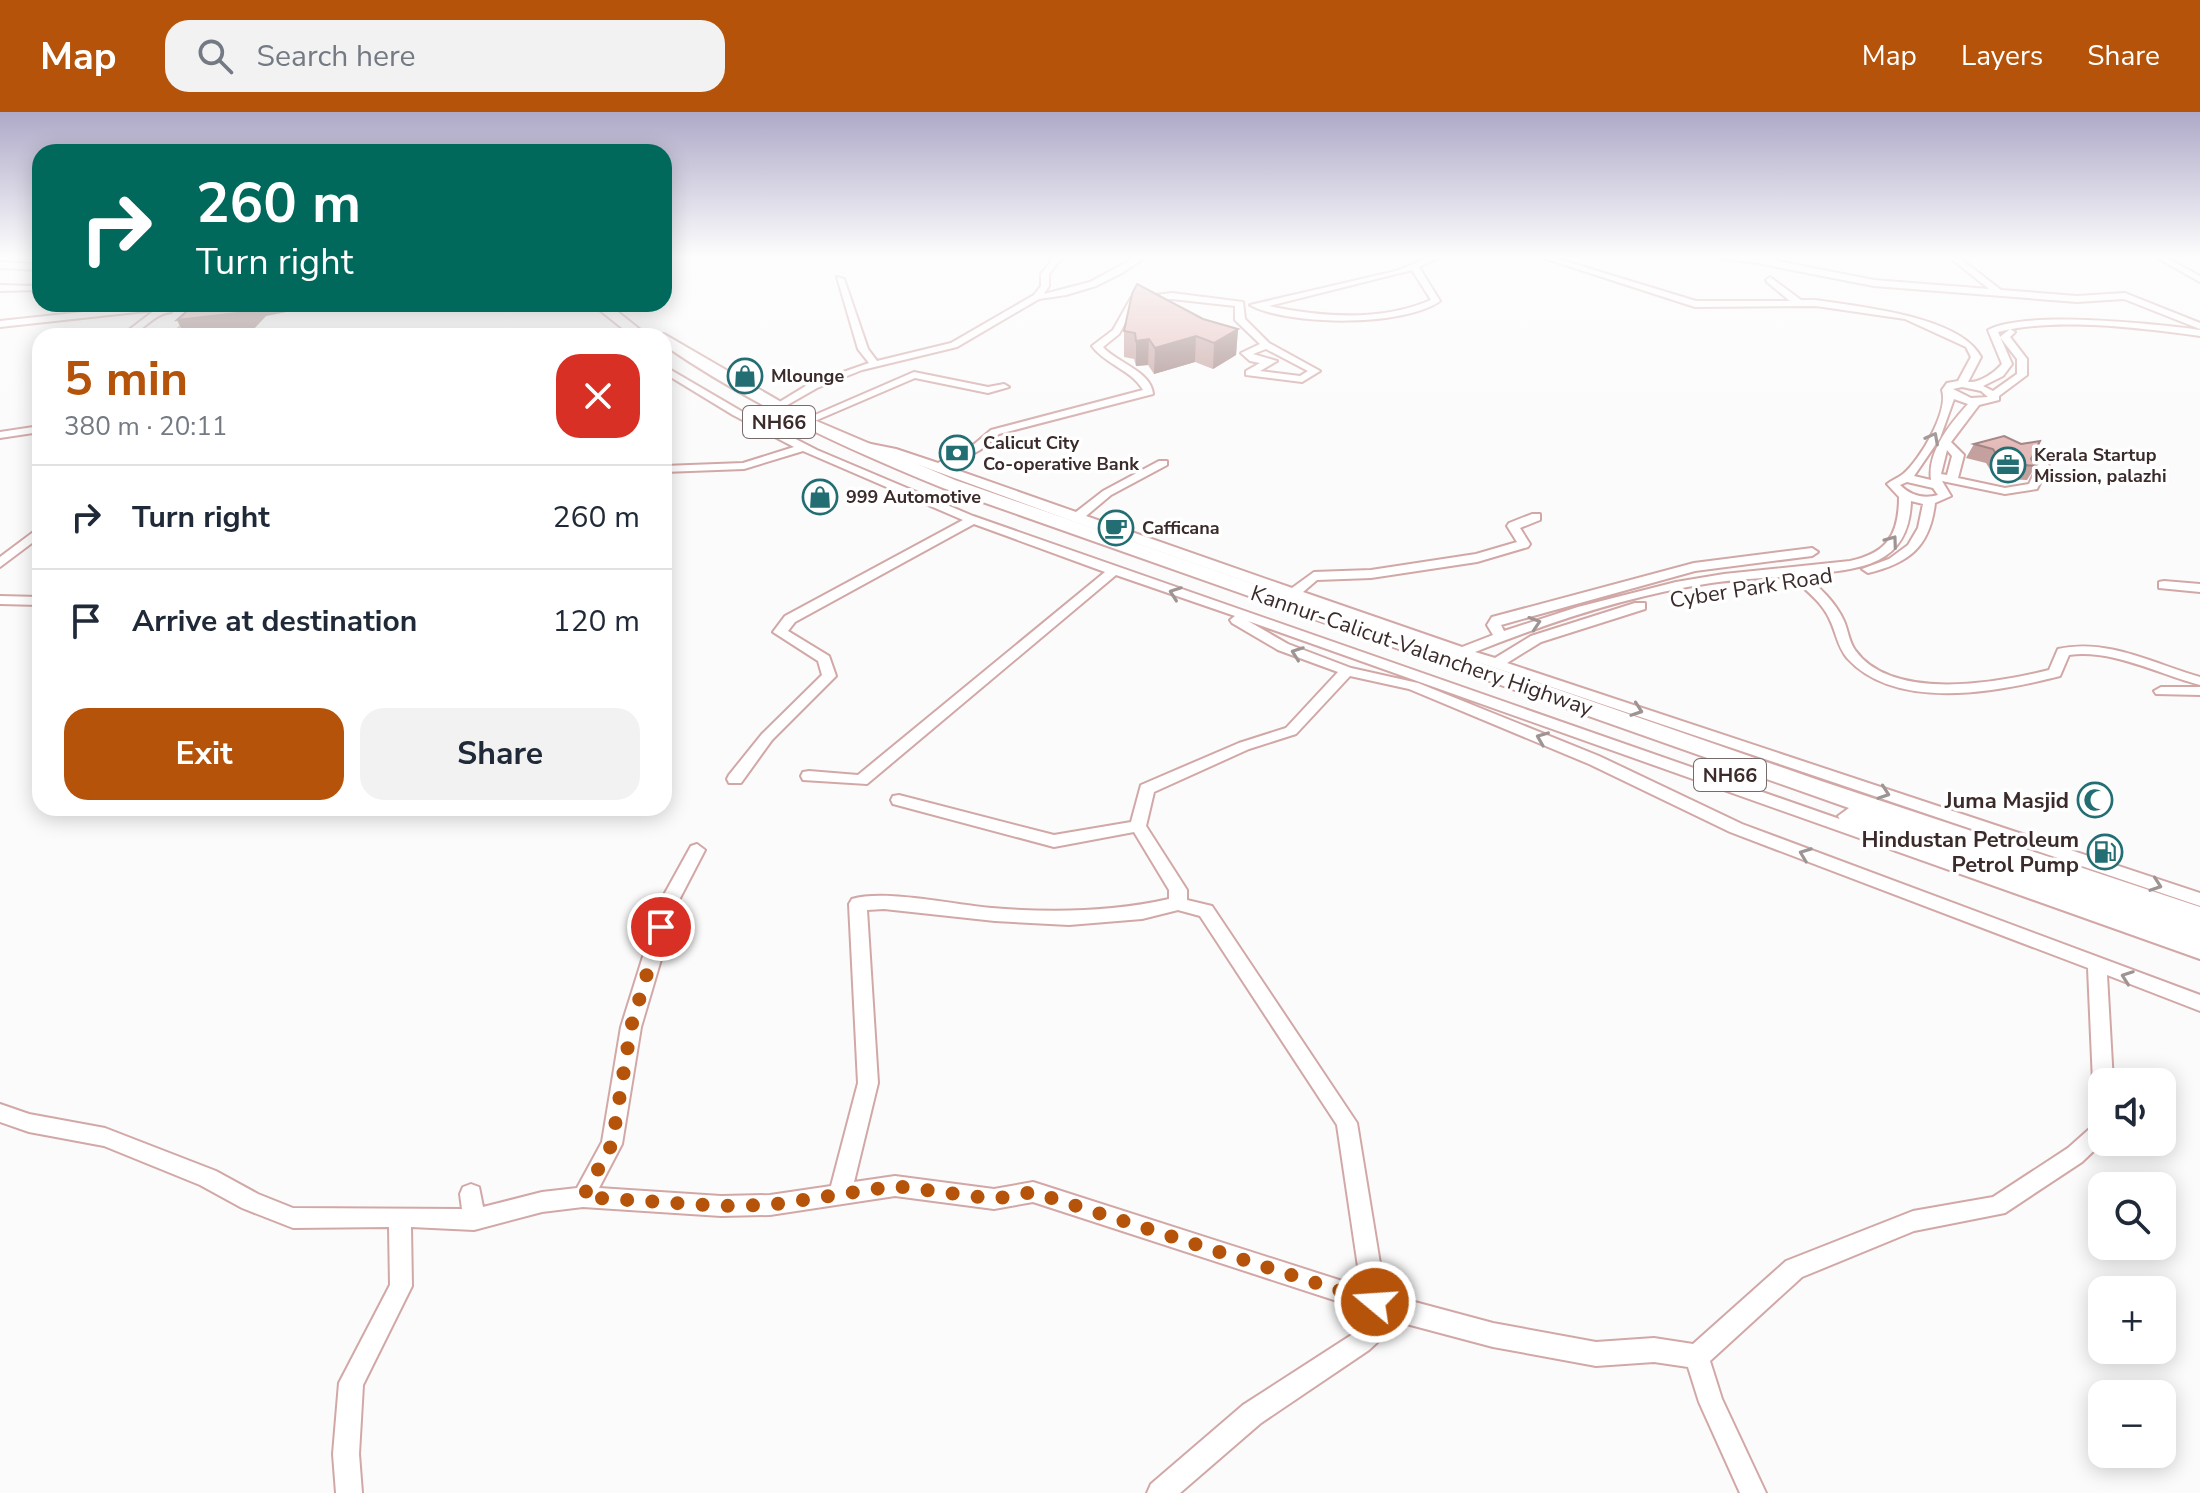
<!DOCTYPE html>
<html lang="en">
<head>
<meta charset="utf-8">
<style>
  :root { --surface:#fff; --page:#f2f2f3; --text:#1f2937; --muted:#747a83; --line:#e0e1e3; --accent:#b45309 }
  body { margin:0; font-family:"Nunito Sans",sans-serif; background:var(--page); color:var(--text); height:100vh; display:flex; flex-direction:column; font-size:30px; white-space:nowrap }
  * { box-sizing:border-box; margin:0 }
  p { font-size:26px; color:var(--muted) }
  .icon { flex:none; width:44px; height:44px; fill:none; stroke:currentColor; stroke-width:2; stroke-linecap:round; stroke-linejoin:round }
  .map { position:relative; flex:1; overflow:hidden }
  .details { position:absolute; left:32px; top:216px; width:640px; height:488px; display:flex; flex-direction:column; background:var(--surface); border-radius:24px; box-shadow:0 4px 20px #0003 }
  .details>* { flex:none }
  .hud { position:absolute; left:32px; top:32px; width:640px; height:168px; border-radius:24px; box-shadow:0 4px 20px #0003; background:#00695c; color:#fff; overflow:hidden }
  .buttons { position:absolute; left:2088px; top:956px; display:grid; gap:16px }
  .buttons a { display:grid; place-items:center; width:88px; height:88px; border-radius:16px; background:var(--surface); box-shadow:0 4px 20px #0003; font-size:40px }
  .pin { position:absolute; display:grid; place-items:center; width:68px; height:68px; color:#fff; margin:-34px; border:4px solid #fff; border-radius:50%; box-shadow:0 2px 8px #0007 }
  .me { position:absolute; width:88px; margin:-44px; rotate:288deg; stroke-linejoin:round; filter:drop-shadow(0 0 6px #0008) }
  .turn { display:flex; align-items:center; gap:28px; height:168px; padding:0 32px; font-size:36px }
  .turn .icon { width:104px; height:104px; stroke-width:2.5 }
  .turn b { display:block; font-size:56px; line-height:68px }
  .round { display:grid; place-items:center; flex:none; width:84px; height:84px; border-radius:24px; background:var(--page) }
  .summary { display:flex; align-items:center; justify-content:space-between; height:136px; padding:0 32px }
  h1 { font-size:48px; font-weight:700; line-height:60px; color:var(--accent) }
  .cta { display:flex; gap:16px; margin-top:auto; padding:16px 32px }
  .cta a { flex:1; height:92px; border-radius:24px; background:var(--accent); color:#fff; font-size:32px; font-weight:700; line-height:92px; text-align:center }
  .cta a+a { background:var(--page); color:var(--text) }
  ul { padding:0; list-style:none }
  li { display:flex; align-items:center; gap:24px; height:104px; padding:0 32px; border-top:2px solid var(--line) }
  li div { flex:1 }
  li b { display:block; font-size:30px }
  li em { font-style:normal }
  header { display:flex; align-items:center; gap:48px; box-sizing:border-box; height:112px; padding:0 40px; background:var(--accent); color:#fff }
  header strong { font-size:38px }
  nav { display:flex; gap:44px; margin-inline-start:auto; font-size:28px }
  .search { width:560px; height:72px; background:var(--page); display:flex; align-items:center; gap:20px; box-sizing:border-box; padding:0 28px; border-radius:24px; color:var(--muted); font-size:30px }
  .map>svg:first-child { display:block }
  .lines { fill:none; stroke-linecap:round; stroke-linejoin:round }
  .minor-casing { stroke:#d2a8a7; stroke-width:4 }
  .highway-casing { stroke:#d2a8a7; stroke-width:4 }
  .minor { fill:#fff; fill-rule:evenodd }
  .highway { fill:#fff; fill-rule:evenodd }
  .wall { fill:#c4a09e }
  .shaded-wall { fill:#a08281 }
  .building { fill:#e4bab8; stroke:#a08281; stroke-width:2 }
  .oneway { stroke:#9d9594 }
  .route { stroke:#b45309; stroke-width:14; stroke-dasharray:0 25.2 }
  .labels { text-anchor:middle; stroke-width:7; stroke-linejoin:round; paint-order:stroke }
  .far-poi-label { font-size:18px; font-weight:bold; fill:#3b2b2a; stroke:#fff; text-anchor:start }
  .shield { fill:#fff; stroke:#766b6a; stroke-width:2 }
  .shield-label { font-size:20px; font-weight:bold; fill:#3b2b2a }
  .street-label { font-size:22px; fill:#3b2b2a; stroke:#fff }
  .poi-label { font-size:22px; font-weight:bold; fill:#3b2b2a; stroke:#fff; text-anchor:end }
</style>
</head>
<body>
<header>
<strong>Map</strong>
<div class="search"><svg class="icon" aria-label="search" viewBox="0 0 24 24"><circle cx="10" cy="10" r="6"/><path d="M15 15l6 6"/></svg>Search here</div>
<nav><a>Map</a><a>Layers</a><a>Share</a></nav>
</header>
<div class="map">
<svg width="2200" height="1381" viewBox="0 0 2200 1381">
  <rect width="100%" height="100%" fill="#fbfbfb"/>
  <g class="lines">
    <g class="minor-casing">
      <path id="minor" d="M1055,144H1063L1049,162V174L1044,182L1090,170L1138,144H1147L1122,161L1096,174L1066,183L1039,187L957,235L862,258L817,276L782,296L773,294L809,272L869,251L858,237L837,165L844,167L868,237L877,249L951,231L1034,183L1041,174V162Z
        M1432,144H1442L1419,155L1440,189C1404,215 1288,214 1250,193L1396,159ZM1412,158L1431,188C1381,210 1321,205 1269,194Z
        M1537,144H1548L1696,189H1790L1767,170L1766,168L1770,165L1801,188H1816C1859,195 1960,204 1981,245L1968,270C1980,271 1994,261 2002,252L1988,218C2024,198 2156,212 2200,218V224C2141,216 2055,205 1998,220L2012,252L2003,264L1983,274L1993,279L2017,262V247L2000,225L2010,217L2015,220L2010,225L2027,247V263L1999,284V288L1979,293L1951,330L1964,343L1958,366L2005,376L2029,372L2039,351H2047L2049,353L2037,377L2005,382L1942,369L1951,384L1935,391C1930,435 1909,451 1868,461L1862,457L1889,447L1908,433L1918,416L1923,392L1911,389C1909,456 1857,457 1804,463C1819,474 1836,491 1844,509C1848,518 1849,530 1855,538C1892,590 1997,571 2049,558L2058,537C2107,526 2154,552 2200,565V573C2158,562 2113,537 2069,543L2060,564C1997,580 1896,600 1847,546C1837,534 1836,519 1829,506C1822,491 1808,480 1796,469V464C1768,466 1739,467 1711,471C1630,483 1550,510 1475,540L1495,546L1531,524L1635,491H1645V497L1541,530L1507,551L2200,781V794L1457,543L1072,409L889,342L856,333L861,330L896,337L938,351L972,334L991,318L1143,278C1132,258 1106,253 1092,234L1113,218L1131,186L1172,181L1243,190L1245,207L1269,231L1320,259L1302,270L1246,263V259L1260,251L1250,249L1241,241L1260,232L1235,208V194L1172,187L1137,190L1119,222L1103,235C1117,251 1151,259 1153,282L999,322L980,338L948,355L1076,400L1103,379L1159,349H1167V353L1111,383L1086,404L1292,476L1314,460L1371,458L1476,442L1517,430L1507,414L1509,411L1532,402H1540V408L1520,416L1530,432L1528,435L1477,450L1371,466L1317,468L1303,480L1462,535L1493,523L1487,513L1492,505L1694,451L1812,436L1818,440L1812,444L1695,459L1501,513L1504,519L1578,495L1676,470L1724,462L1850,449C1887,441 1899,423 1899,385L1887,372C1892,368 1898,366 1903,362C1920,348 1949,299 1942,278L1947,271L1958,269L1971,245L1966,235L1905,207L1816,194L1695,195ZM1266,237L1308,259L1300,264L1260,259L1277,249L1253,242ZM1962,275L1981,279L1988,285L1971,286L1953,277ZM1954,287L1968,292C1950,312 1927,340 1931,368L1914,364L1940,326ZM1947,338L1952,344L1947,363L1941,362ZM1907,370L1933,376L1938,383C1924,387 1911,384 1900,373Z
        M1703,144L1757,145L1874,168L1989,177L1948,144H1957L2001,178L2077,184L2125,181L2200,211V217L2124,187L2077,190L1874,174L1757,151Z
        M1892,144H1936L1932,146H1896Z
        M2154,144H2163L2200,164V170Z
        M0,150L40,152V158L0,156Z
        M0,173L36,174L40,178L0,179Z
        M157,192H185L170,196L171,200C151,202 142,224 121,224L155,198L0,215V209Z
        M195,202L203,204L182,224H171Z
        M664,254L741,299L817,338L973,404L2200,833V847L1248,509L1288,532L1351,556L1418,571L1599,644L1742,712L2200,883V899L2107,863L2113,970H2102V978L2096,976L2093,970L2088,856L1730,720L1589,652L1409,577L1350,564L1296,622L1249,637L1154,680L1146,714L1187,778V788L1212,794L1357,1011L1385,1182L1493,1211L1596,1230L1654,1226L1693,1232L1786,1149L1913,1099L1993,1085L2068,1036L2095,1012L2102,1009L2103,1030L2082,1050L2005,1101L1914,1119L1802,1165L1710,1249L1722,1287L1766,1381H1740L1699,1290L1688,1255L1654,1250L1596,1254L1493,1235L1399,1210L1369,1238L1261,1311L1180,1381H1147L1151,1372L1243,1293L1353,1222L1374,1201L1033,1090L994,1097L895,1084L770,1103L721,1104L583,1095L542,1100L474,1118L411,1115L412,1174L363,1273L359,1342L362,1381H336L333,1342L339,1271L390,1173L389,1115L293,1116L242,1096L200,1073L104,1034L29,1020L0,1010V992L29,1002L105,1016L216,1059L258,1082L293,1096L462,1097L460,1082L463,1075L471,1072L479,1075L483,1095L542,1080L577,1076L602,1030L621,915L660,790L691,734L697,732L705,738L678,790L641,915L622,1032L599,1076L721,1084L770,1083L831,1074L858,971L849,792L852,787C885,777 955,793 992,796C1052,801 1111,800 1169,787V778L1134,720L1054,735L893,692L891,688L893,684L899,683L1054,723L1131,710L1141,673L1239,631L1286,616L1338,560L1278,538L1232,511L1230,508L1235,504L1116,463L867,672L803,668L801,664L803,660L809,659L858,663L1105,460L974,412L795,510L788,519L829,544L836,564L772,628L741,671H729L727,667L729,663L762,622L822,563L818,549L773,520L785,504L963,408L803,339L744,357L664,360V354L743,351L794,335L733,303L664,261ZM884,797L995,809L1069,813L1142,807L1178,798L1200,804L1337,1013L1361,1175L1033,1070L994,1077L895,1064L854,1070L878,971L867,798Z
        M914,260L988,275L1004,272L1009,275L988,281L915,266L810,311L801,309Z
        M40,314V320L0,326V320Z
        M40,415V425L0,455V445Z
        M2164,469L2200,472V480L2159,476V470Z
        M0,484L40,485V493L0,492Z
        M2161,575H2200V583L2156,582L2154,579Z"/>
    </g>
    <g class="highway-casing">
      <path id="highway" d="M592,192H608L648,224H632Z
        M664,222L807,305L955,368L1821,669L2200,795V834L1841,710L1838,704L1849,696L943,376C845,336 751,293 664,233V224H658Z"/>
    </g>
    <use href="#minor" class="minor"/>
    <use href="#highway" class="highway"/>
  </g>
  <path class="wall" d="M1203,207L1238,217L1236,243L1213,257L1195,250L1154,262L1148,253L1136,254L1134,247L1124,245V219Z
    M1974,332L2031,347L2036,354L2027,368L2002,367L1993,362L1986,351L1966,346Z"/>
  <path class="shaded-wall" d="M254,192H299L292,199L266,204L254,217L185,224L177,208Z
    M1238,217L1236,243L1213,257L1214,231Z
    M1196,224L1195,250L1154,262L1155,236Z
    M1149,227L1148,253L1136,254V229Z"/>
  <path class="building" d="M1137,172L1203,207L1238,217L1214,231L1196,224L1155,236L1149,227L1136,229L1135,221L1124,219L1132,182Z
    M195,192H254L246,200L177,208Z
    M2004,324L2021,332L2040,329L2031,347L2036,354L2010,352L2000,348L1993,337L1974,332Z"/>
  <defs><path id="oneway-chevron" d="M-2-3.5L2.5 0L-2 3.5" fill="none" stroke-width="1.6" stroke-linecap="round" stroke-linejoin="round" transform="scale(2)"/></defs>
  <g class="oneway">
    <use href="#oneway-chevron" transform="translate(1933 326) rotate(-62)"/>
    <use href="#oneway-chevron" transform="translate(1892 429) rotate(-54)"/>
    <use href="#oneway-chevron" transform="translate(1175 481) rotate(-160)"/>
    <use href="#oneway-chevron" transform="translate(1535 511) rotate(-18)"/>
    <use href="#oneway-chevron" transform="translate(1297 541) rotate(-160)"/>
    <use href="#oneway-chevron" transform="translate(1637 598) rotate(19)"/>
    <use href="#oneway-chevron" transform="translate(1542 626) rotate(-158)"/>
    <use href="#oneway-chevron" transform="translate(1884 681) rotate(19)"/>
    <use href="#oneway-chevron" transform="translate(1805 742) rotate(-159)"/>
    <use href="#oneway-chevron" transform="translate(2156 773) rotate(19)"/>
    <use href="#oneway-chevron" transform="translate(2127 865) rotate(-160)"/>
  </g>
  <linearGradient id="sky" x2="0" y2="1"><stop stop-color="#aea9c8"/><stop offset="0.43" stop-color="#fdfdfd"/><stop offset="1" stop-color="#fdfdfd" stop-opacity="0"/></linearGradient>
  <rect width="2200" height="337" fill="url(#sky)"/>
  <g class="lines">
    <path class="route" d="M661,815L631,915L612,1032L583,1085L721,1094L770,1093L895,1074L994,1087L1033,1080L1375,1190"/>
  </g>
  <defs>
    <g id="shop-ring" transform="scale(1.8)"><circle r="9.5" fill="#fff" stroke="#236e72" stroke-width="1.5"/><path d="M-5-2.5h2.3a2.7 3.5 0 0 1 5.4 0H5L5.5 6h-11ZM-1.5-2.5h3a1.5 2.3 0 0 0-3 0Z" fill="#236e72"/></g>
    <g id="bank-ring" transform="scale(1.8)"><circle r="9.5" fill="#fff" stroke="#236e72" stroke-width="1.5"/><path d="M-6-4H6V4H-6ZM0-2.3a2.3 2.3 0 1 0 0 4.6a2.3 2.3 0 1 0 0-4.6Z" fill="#236e72"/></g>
    <g id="office-ring" transform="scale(1.8)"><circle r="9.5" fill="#fff" stroke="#236e72" stroke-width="1.5"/><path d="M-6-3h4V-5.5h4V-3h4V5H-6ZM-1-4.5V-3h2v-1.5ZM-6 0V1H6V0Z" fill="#236e72"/></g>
    <g id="cafe-ring" transform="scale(1.8)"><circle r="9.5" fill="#fff" stroke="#236e72" stroke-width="1.5"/><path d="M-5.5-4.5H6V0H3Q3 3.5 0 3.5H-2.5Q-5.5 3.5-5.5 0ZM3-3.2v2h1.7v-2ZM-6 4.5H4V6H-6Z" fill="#236e72"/></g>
    <g id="mosque-ring" transform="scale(1.8)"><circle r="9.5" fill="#fff" stroke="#236e72" stroke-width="1.5"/><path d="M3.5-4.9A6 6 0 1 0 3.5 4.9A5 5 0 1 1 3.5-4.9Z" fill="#236e72"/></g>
    <g id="fuel-ring" transform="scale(1.8)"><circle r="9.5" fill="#fff" stroke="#236e72" stroke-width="1.5"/><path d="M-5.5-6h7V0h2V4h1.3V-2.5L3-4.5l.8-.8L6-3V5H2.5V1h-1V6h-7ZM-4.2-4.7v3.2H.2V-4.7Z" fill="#236e72"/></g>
  </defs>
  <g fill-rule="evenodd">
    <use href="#shop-ring" x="745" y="264"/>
    <use href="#bank-ring" x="957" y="341"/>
    <use href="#office-ring" x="2008" y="353"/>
    <use href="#shop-ring" x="820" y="385"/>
    <use href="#cafe-ring" x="1116" y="416"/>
    <use href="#mosque-ring" x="2095" y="688"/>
    <use href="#fuel-ring" x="2105" y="740"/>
  </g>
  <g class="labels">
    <g class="far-poi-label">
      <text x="771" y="270">Mlounge</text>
      <text x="983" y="337">Calicut City<tspan x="983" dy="21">Co-operative Bank</tspan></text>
      <text x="2034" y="349">Kerala Startup<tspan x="2034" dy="21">Mission, palazhi</tspan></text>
      <text x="846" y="391">999 Automotive</text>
      <text x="1142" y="422">Cafficana</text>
    </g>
    <g class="shield">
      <rect x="743" y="294" width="72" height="32" rx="6"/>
      <rect x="1694" y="647" width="72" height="32" rx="6"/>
    </g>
    <g class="shield-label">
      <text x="779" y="317">NH66</text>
      <text x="1730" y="670">NH66</text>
    </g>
    <g class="street-label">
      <text transform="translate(1751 475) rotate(-9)" y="8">Cyber Park Road</text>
      <text transform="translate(1422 538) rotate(19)" y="8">Kannur-Calicut-Valanchery Highway</text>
    </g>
    <g class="poi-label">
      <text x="2069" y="696">Juma Masjid</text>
      <text x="2079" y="735">Hindustan Petroleum<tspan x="2079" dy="25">Petrol Pump</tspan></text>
    </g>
  </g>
</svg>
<div class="buttons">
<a><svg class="icon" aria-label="sound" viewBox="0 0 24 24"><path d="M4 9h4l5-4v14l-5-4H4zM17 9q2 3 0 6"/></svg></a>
<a><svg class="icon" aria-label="search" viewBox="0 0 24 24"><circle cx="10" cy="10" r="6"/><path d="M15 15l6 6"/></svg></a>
<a>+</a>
<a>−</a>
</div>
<div class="pin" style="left:661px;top:815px;background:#d93025"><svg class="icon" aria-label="arrive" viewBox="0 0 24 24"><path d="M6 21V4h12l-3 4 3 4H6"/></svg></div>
<svg class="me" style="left:1375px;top:1190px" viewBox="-20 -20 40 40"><circle r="17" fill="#b45309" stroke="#fff" stroke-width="3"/><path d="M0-11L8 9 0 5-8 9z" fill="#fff"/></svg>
<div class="hud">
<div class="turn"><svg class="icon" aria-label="right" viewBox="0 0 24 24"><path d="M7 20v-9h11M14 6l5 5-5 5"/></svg><div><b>260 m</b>Turn right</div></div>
</div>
<section class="details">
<div class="summary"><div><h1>5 min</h1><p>380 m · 20:11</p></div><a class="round" style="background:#d93025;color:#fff"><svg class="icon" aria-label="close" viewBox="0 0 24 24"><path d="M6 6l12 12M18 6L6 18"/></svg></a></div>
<ul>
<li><svg class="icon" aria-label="right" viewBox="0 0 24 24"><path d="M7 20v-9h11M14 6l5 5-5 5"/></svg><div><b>Turn right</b></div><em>260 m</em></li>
<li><svg class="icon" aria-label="arrive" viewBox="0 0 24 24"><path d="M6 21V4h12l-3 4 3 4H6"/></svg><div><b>Arrive at destination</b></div><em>120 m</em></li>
</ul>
<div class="cta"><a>Exit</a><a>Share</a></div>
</section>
</div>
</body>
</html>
